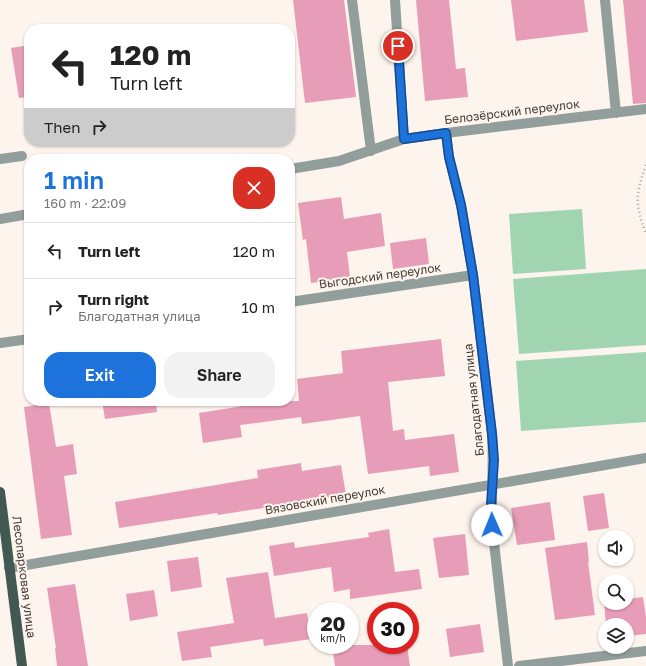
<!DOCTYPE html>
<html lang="en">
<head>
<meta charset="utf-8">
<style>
  :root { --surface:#fff; --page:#f2f2f2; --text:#222; --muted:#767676; --line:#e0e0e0; --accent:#1d72dc }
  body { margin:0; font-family:"Golos Text",sans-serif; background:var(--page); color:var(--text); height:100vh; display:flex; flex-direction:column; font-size:15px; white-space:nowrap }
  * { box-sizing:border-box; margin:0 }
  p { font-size:13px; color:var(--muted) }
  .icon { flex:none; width:22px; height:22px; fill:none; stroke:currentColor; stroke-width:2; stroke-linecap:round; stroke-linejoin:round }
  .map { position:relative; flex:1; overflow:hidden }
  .sheet { position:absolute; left:24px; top:154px; width:271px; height:252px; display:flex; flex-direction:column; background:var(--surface); border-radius:16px; box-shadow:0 1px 3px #0004 }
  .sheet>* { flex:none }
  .hud { position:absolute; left:24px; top:24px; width:271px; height:122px; border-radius:16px; box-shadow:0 1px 3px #0004; background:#fff; color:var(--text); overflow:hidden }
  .controls { position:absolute; left:598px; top:530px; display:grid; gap:8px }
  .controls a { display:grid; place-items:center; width:36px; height:36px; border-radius:50%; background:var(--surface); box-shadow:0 1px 3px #0004; font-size:20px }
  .speed { position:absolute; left:307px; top:602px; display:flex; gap:8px; font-size:20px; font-weight:700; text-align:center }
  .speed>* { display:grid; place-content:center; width:52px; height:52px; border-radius:50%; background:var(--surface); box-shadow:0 1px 3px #0004; line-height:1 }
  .speed small { font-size:10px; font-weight:400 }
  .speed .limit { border:6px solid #d22; background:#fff; color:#111 }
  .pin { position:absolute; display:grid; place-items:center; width:34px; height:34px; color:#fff; margin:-17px; border:2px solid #fff; border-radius:50%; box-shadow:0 1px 4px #0007 }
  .me { position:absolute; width:44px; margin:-22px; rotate:359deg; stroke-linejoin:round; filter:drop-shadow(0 0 3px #0008) }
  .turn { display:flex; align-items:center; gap:14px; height:84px; padding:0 20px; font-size:18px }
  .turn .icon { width:52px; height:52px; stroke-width:2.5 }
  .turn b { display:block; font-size:28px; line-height:34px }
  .then { display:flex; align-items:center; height:38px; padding:0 20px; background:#0003; gap:8px; font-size:15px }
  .round { display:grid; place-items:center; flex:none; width:42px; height:42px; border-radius:16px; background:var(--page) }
  .head { display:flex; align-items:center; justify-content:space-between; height:68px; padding:0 20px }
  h1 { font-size:24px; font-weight:600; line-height:30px; color:var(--accent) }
  .button { display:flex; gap:8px; margin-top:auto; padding:8px 20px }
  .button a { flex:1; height:46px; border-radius:16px; background:var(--accent); color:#fff; font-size:16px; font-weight:600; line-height:46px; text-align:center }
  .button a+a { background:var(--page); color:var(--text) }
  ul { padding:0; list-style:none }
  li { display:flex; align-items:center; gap:12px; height:56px; padding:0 20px; border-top:1px solid var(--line) }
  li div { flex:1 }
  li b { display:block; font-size:15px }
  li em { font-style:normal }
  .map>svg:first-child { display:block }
  .green { fill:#a1d5b2 }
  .building { fill:#e79db7 }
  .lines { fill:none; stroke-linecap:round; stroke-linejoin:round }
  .path { stroke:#b0a7a0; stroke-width:2.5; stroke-dasharray:1 3; stroke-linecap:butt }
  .minor { stroke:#929e9b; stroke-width:10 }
  .major { stroke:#425852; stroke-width:10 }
  .route-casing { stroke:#134a8f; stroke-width:10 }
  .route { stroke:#1d72dc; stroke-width:7 }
  .labels { text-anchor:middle; stroke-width:4; stroke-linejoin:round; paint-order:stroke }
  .street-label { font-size:12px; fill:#443b34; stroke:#fdf4ed }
</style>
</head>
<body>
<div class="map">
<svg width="646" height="666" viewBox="0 0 646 666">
  <rect width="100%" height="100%" fill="#fdf4ed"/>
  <path class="green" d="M582,209L586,269L513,274L509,214Z
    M646,269V345L519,354L513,279Z
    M646,352V422L521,431L516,361Z"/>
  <path class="building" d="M293,0H344L356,97L305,103Z
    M416,0H449L456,69L465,68L468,97L425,101Z
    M511,0H584L588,32L516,41Z
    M623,0H646V103L633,104Z
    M29,45V97L19,98L11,48Z
    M341,197L344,219L381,213L385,246L347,252L350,277L311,283L306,239L303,240L298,203Z
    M426,238L429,264L393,269L390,243Z
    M441,339L445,376L388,382L393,431L404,429L405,440L454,434L459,472L430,476L429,466L368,474L360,416L302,424L301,417L240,425L242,437L203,443L199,413L249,405L248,401H299L297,379L343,373L341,351Z
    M102,401H156L157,412L105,419Z
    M49,403L56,447L73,444L77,474L64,476L72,535L41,539L24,407Z
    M301,463L302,471L341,465L346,495L218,515L217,513L119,528L115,502L258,478L257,470Z
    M604,493L609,528L588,531L583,496Z
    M550,502L555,540L517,545L511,508Z
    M389,529L395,572L419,569L422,589L350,599V589L334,592L331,567L274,576L269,546L294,542L295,548L369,537L368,533Z
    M465,534L469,575L439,578L433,538Z
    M587,542L589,562H588L595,615L555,620L545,548Z
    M198,557L202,587L171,592L167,561Z
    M268,572L275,618L307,613L311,639L264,646L263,639L210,647L212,657L182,661L177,632L234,623L226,578Z
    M75,584L88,666H57L55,648H56L47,588Z
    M154,590L158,616L130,621L126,594Z
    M643,597L646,617V634L627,636V625H606L604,602H605V603H627V599Z
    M480,624L484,652L450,657L446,629Z
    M332,645H407L410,666H335Z"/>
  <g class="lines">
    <path class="path" d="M646,165C635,196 635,204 646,234"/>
    <path class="minor" d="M352,0L371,151
      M395,0L404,139
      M605,0L616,113
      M446,133L449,157L461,205L473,275L492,434C494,465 491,495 492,525L508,666
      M0,159L22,156
      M290,169L339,161L404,139L446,133L646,109
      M0,219L29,214
      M290,302L473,275
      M0,343L29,339
      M9,568L646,458
      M519,666L646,651"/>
    <path class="major" d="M0,492L22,666"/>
  </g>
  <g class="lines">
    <g class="route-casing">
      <path id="route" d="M398,46L404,139L446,133L449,157L461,205L473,275L492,434L494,460L491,505L492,525"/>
    </g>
    <use href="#route" class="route"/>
  </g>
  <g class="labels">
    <g class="street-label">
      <text transform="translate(512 112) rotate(-7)" y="4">Белозёрский переулок</text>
      <text transform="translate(380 276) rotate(-8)" y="4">Выгодский переулок</text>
      <text transform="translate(474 400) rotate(-96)" y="4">Благодатная улица</text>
      <text transform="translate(325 500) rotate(-10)" y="4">Вязовский переулок</text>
      <text transform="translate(24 577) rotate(83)" y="4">Лесопарковая улица</text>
    </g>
  </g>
</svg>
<div class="controls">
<a><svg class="icon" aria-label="sound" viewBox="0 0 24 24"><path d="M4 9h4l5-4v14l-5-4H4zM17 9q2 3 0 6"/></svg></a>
<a><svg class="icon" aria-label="search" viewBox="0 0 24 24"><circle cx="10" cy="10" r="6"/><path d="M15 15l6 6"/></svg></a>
<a><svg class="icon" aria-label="layers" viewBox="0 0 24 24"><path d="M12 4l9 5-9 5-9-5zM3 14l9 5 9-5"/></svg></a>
</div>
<div class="speed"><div>20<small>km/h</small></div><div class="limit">30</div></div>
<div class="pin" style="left:398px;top:46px;background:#d93025"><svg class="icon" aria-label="arrive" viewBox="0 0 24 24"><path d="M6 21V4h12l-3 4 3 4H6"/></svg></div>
<svg class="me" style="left:492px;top:525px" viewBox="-20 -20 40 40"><circle r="19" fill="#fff"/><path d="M0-13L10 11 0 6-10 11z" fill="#1d72dc"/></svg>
<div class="hud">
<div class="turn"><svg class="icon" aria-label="left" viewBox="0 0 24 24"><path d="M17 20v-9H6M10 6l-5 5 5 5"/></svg><div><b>120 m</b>Turn left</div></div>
<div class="then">Then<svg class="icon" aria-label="right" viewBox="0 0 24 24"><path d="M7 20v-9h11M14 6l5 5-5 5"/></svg></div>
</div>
<section class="sheet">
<div class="head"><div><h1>1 min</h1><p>160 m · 22:09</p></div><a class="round" style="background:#d93025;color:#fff"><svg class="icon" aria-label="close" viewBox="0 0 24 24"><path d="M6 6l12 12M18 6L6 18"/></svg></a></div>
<ul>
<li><svg class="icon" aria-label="left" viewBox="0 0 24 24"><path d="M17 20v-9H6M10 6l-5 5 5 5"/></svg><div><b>Turn left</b></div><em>120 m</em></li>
<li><svg class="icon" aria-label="right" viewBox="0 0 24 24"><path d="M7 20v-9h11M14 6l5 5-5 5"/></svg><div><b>Turn right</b><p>Благодатная улица</p></div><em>10 m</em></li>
</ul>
<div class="button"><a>Exit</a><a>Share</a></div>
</section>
</div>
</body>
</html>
